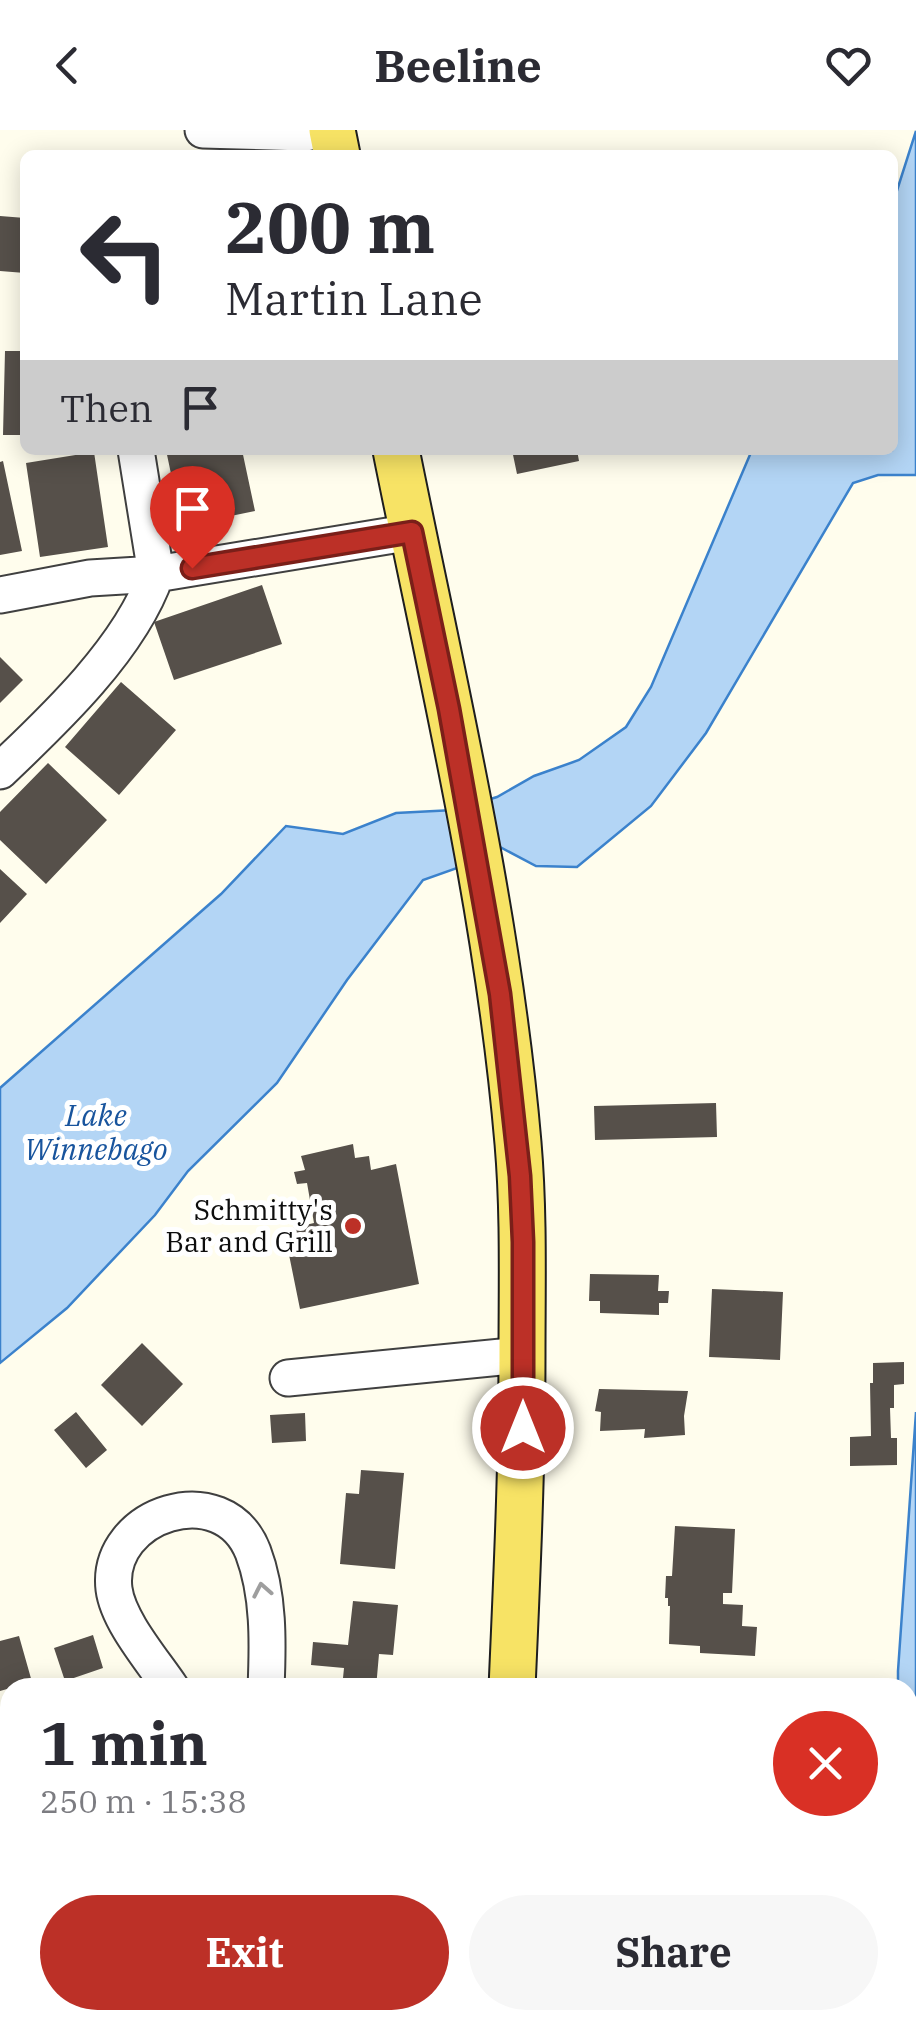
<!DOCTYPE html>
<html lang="en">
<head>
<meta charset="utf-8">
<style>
  :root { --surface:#fff; --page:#f7f7f7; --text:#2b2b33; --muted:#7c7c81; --accent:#bc3027 }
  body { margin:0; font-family:"IBM Plex Serif",serif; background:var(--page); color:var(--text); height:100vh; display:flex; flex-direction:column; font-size:38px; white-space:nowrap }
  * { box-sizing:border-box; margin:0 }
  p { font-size:32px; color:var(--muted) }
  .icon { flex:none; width:55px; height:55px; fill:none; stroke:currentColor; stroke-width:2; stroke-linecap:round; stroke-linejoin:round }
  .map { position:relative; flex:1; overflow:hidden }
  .sheet { position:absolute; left:0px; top:1548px; width:918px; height:352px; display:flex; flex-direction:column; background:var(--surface); border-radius:30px 30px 0 0; box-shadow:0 5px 25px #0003 }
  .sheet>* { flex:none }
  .hud { position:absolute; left:20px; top:20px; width:878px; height:305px; border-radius:15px; box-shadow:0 5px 25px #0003; background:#fff; color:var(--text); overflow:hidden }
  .pin { position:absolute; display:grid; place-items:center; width:85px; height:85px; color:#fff; margin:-102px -42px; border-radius:50% 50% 50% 0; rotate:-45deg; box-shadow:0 0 10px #0007 }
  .pin .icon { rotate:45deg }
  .me { position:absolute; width:110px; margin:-55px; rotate:0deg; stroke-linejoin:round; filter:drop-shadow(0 0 8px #0008) }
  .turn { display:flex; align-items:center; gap:35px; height:210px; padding:0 40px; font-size:45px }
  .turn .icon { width:130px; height:130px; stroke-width:2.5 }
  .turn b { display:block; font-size:70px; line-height:85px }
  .then { display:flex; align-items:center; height:95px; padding:0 40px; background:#0003; gap:20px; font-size:38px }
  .round { display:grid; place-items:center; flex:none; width:105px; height:105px; border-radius:52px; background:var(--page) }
  .summary { display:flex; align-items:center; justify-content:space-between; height:170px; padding:0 40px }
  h1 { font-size:60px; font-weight:800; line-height:75px }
  .cta { display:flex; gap:20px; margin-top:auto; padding:20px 40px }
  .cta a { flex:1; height:115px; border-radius:60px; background:var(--accent); color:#fff; font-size:40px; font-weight:800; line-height:115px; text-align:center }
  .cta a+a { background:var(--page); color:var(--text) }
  header { display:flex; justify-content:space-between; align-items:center; height:130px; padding:0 40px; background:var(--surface); font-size:45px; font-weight:800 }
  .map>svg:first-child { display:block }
  .water { fill:#b3d5f5; stroke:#3b82cc; stroke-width:2.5 }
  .building { fill:#56504a }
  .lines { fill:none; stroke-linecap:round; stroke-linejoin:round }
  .minor-casing { stroke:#404040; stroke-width:39 }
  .major-casing { stroke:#1e1e1e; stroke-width:49 }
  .minor { stroke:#fff; stroke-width:35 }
  .major { stroke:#f7e365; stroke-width:45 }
  .oneway { stroke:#9e9e9e }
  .route-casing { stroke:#7a1f19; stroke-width:25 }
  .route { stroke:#bc3027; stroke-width:18 }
  .poi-dot { fill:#bc3027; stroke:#fff; stroke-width:4 }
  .labels { text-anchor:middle; stroke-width:10; stroke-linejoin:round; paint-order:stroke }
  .poi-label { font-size:28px; fill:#0d0d0d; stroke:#fff; text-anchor:end }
  .water-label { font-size:30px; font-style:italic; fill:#18549d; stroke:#fff }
</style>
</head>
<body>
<header><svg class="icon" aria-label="back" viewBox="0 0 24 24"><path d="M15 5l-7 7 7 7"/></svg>Beeline<svg class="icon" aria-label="heart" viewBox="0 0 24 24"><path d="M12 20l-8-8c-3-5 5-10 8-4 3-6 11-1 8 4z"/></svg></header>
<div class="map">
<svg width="916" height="1898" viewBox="0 0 916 1898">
  <rect width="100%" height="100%" fill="#fffded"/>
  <path class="water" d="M916,1V345H878L853,353L706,603L651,676L577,737L536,736L498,716L477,731L423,750L347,850L277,953L188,1041L155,1085L67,1178L0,1233V958L221,764L286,696L343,704L396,683L454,680L497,667L534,646L579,630L626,597L651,557L752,320H892L893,73Z
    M916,1282V1771L908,1811V1558L898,1557V1541Z"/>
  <path class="building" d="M0,86L25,88V143L0,141Z
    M5,221H25V305H3Z
    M166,320H242L255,381L182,396Z
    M512,320H577L579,331L517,344Z
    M94,322L108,417L40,427L26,333Z
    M3,331L22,421L0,425V332Z
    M262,455L282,514L174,550L154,492Z
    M0,527L23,550L0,573Z
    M121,552L176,600L119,665L65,617Z
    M48,633L107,690L46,754L0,710V682Z
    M0,739L27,764L0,793Z
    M716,973L717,1007L595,1010L594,976Z
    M353,1014L355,1028L369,1026L371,1040L396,1034L419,1154L300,1179L284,1100L314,1093L307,1053L297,1054L294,1042L305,1040L301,1026Z
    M590,1144L659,1145L658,1161H669L668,1173H659V1185L600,1183V1171H589Z
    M712,1159L783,1162L780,1230L709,1227Z
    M142,1213L183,1254L142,1296L101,1255Z
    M904,1232V1254L894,1255V1278H890L891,1308H897V1335L850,1336V1307L871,1306L870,1253H873V1233Z
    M599,1259L688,1261L684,1286L685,1305L644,1308L645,1299L600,1301L601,1282L595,1281Z
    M76,1282L107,1320L86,1338L54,1300Z
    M305,1283L306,1311L272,1313L270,1285Z
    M361,1340L404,1343L395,1439L340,1434L346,1363L359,1364Z
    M675,1396L735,1399L732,1463H723V1474L743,1475L742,1496L757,1497L755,1526L700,1523V1516L669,1514L670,1476H668V1468H665L666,1446H672Z
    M353,1471L398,1475L393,1525L379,1524L376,1558H342L344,1538L311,1535L313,1512L348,1515Z
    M93,1505L103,1538L65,1551L54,1518Z
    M19,1506L32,1552L0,1561V1511Z
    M10,1579V1629L0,1631V1582Z"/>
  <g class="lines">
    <g class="minor-casing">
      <path id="minor" d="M203,0L305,3L320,0
        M0,465L90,448L156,444L136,320
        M0,641C55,589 131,517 156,444L412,402
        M288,1248L522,1225
        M171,1558C153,1531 118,1491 114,1459C105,1384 223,1345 253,1422C269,1464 268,1513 266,1558
        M550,1890L561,1898
        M249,1898V1890"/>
    </g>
    <g class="major-casing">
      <path id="major" d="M332,0L337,25
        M396,320C442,549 498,779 518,1013C524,1083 522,1154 522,1225C522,1336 517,1446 512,1558
        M496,1898V1890"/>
    </g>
    <use href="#minor" class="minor"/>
    <use href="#major" class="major"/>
  </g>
  <defs><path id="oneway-chevron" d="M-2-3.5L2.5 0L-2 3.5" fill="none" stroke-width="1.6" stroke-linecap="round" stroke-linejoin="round" transform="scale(2.5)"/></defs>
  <use class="oneway" href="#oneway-chevron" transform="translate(262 1460) rotate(-101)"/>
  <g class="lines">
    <g class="route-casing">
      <path id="route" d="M192,438L412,402L449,579L500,864L520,1046L523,1112V1298"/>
    </g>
    <use href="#route" class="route"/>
  </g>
  <circle class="poi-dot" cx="353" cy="1096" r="10"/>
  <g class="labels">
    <g class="poi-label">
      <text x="333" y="1090">Schmitty's<tspan x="333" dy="32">Bar and Grill</tspan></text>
    </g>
    <g class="water-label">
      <text x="96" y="996">Lake<tspan x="96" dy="34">Winnebago</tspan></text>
    </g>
  </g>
</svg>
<div class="pin" style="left:192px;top:438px;background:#d93025"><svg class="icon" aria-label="arrive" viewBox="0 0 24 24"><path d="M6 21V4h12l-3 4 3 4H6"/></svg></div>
<svg class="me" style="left:523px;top:1298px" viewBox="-20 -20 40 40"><circle r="17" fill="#bc3027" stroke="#fff" stroke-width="3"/><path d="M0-11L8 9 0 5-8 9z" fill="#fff"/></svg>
<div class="hud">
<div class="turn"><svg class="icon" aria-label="left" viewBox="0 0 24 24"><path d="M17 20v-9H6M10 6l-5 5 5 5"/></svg><div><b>200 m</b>Martin Lane</div></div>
<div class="then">Then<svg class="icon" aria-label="arrive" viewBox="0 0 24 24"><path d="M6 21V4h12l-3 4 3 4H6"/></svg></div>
</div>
<section class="sheet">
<div class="summary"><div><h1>1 min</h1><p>250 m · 15:38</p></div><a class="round" style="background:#d93025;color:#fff"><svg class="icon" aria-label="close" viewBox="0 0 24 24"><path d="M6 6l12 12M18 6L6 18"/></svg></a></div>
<div class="cta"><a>Exit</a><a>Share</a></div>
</section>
</div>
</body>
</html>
